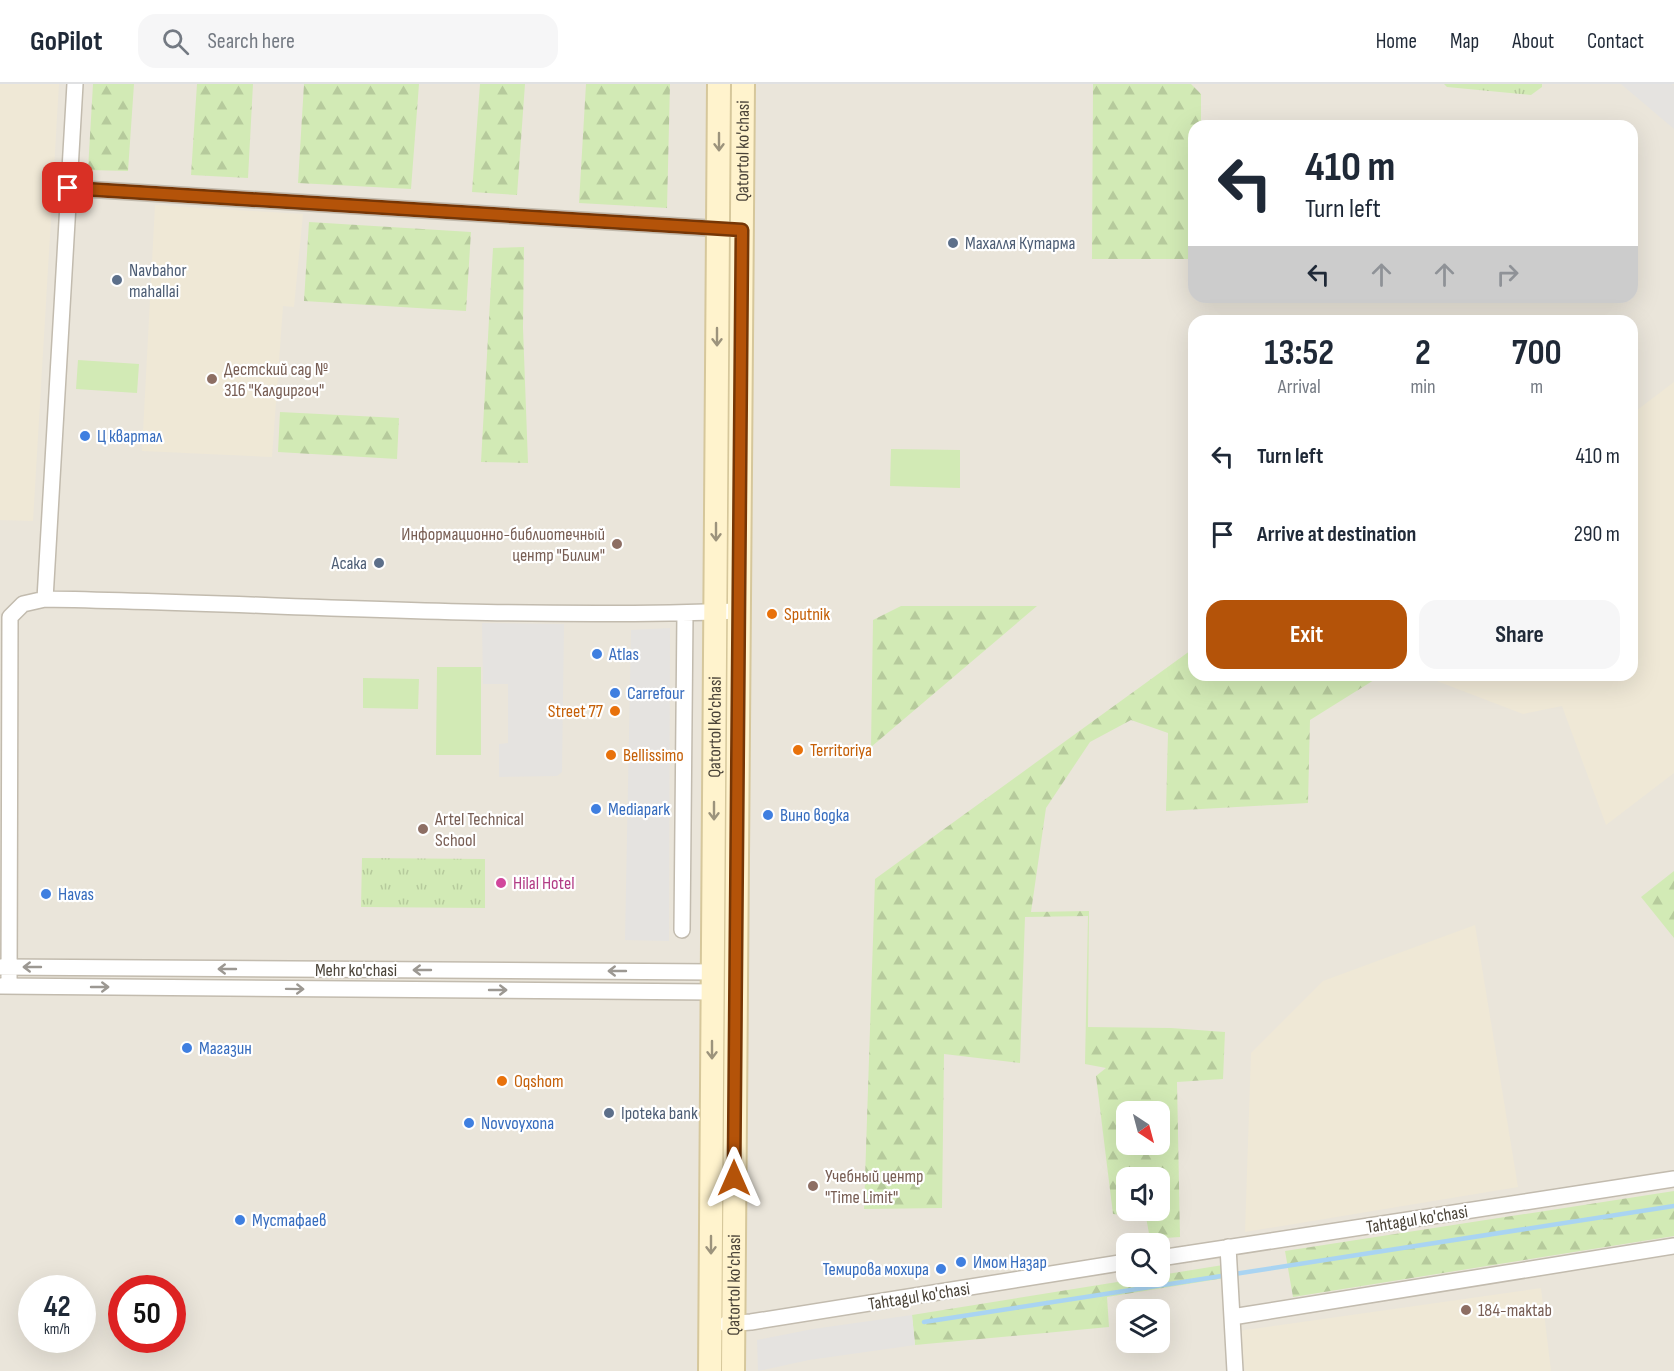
<!DOCTYPE html>
<html lang="en">
<head>
<meta charset="utf-8">
<style>
  :root { --surface:#fff; --page:#f6f6f7; --text:#1f2937; --muted:#747a83; --line:#e0e1e3; --accent:#b45309 }
  body { margin:0; font-family:"Sofia Sans Condensed",sans-serif; background:var(--page); color:var(--text); height:100vh; display:flex; flex-direction:column; font-size:22px; white-space:nowrap }
  * { box-sizing:border-box; margin:0 }
  p { font-size:20px; color:var(--muted) }
  .icon { flex:none; width:33px; height:33px; fill:none; stroke:currentColor; stroke-width:2; stroke-linecap:round; stroke-linejoin:round }
  .map { position:relative; flex:1; overflow:hidden }
  .sheet { position:absolute; left:1188px; top:231px; width:450px; height:366px; display:flex; flex-direction:column; background:var(--surface); border-radius:18px; box-shadow:0 6px 24px #0002 }
  .sheet>* { flex:none }
  .banner { position:absolute; left:1188px; top:36px; width:450px; height:183px; border-radius:18px; box-shadow:0 6px 24px #0002; background:#fff; color:var(--text); overflow:hidden }
  .needle { width:39px; rotate:144deg }
  .fabs { position:absolute; left:1116px; top:1017px; display:grid; gap:12px }
  .fabs a { display:grid; place-items:center; width:54px; height:54px; border-radius:12px; background:var(--surface); box-shadow:0 6px 24px #0002; font-size:30px }
  .speed { position:absolute; left:18px; top:1191px; display:flex; gap:12px; font-size:30px; font-weight:700; text-align:center }
  .speed>* { display:grid; place-content:center; width:78px; height:78px; border-radius:50%; background:var(--surface); box-shadow:0 6px 24px #0002; line-height:1 }
  .speed small { font-size:15px; font-weight:400 }
  .speed .limit { border:9px solid #d22; background:#fff; color:#111 }
  .pin { position:absolute; display:grid; place-items:center; width:51px; height:51px; color:#fff; margin:-26px; border-radius:12px; box-shadow:0 3px 9px #0006 }
  .me { position:absolute; width:66px; margin:-33px; rotate:0deg; stroke-linejoin:round; filter:drop-shadow(0 0 4px #0008) }
  .turn { display:flex; align-items:center; gap:21px; height:126px; padding:0 18px; font-size:27px }
  .turn .icon { width:78px; height:78px; stroke-width:2.5 }
  .turn b { display:block; font-size:42px; line-height:51px }
  .lanes { display:flex; align-items:center; height:57px; padding:0 18px; background:#0003; justify-content:center; gap:30px; direction:ltr }
  .lanes .off { opacity:.35 }
  .eta { display:flex; justify-content:space-evenly; align-items:center; height:102px; text-align:center }
  .eta b { font-size:36px; font-weight:700; line-height:42px }
  .primary-button { display:flex; gap:12px; margin-top:auto; padding:12px 18px }
  .primary-button a { flex:1; height:69px; border-radius:18px; background:var(--accent); color:#fff; font-size:24px; font-weight:700; line-height:69px; text-align:center }
  .primary-button a+a { background:var(--page); color:var(--text) }
  ul { padding:0; list-style:none }
  li { display:flex; align-items:center; gap:18px; height:78px; padding:0 18px }
  li div { flex:1 }
  li b { display:block; font-size:22px }
  li em { font-style:normal }
  header { display:flex; align-items:center; gap:36px; box-sizing:border-box; height:84px; padding:0 30px; background:var(--surface); border-bottom:2px solid var(--line) }
  header strong { font-size:28px }
  nav { display:flex; gap:33px; margin-inline-start:auto; font-size:21px }
  .search { width:420px; height:54px; background:var(--page); display:flex; align-items:center; gap:15px; box-sizing:border-box; padding:0 21px; border-radius:18px; color:var(--muted); font-size:22px }
  .map>svg:first-child { display:block }
  .residential { fill:#eae5da; fill-rule:evenodd }
  .industrial { fill:#e6e2dd }
  .education { fill:#efe8d6 }
  .grass { fill:url(#grass-tufts) }
  .forest { fill:url(#forest-firs); fill-rule:evenodd }
  .green { fill:#d2eab5 }
  .parking { fill:#e5e3e0 }
  .lines { fill:none; stroke-linecap:round; stroke-linejoin:round }
  .stream { stroke:#a9d4f2; stroke-width:4.5 }
  .street-casing { stroke:#c2bbae; stroke-width:18 }
  .secondary-casing { stroke:#d6c79b; stroke-width:26 }
  .street { stroke:#fff; stroke-width:15 }
  .secondary { stroke:#fff3cd; stroke-width:22 }
  .oneway { stroke:#9c937c }
  .oneway2 { stroke:#9c9892 }
  .route-casing { stroke:#753606; stroke-width:15 }
  .route { stroke:#b45309; stroke-width:10 }
  .service-dot { fill:#5c6f8a; stroke:#fff; stroke-width:2 }
  .education-dot { fill:#8d6e63; stroke:#fff; stroke-width:2 }
  .shop-dot { fill:#3f7fe0; stroke:#fff; stroke-width:2 }
  .food-dot { fill:#e8710a; stroke:#fff; stroke-width:2 }
  .hotel-dot { fill:#d1479c; stroke:#fff; stroke-width:2 }
  .labels { text-anchor:middle; stroke-width:4.5; stroke-linejoin:round; paint-order:stroke }
  .street-label { font-size:18px; fill:#4b4439; stroke:#fff }
  .service-label { font-size:18px; fill:#4e5e75; stroke:#fff; text-anchor:start }
  .education-label { font-size:18px; fill:#785e54; stroke:#fff; text-anchor:start }
  .shop-label { font-size:18px; fill:#366cbe; stroke:#fff; text-anchor:start }
  .food-label { font-size:18px; fill:#c56008; stroke:#fff; text-anchor:start }
  .hotel-label { font-size:18px; fill:#b23c85; stroke:#fff; text-anchor:start }
</style>
</head>
<body>
<header>
<strong>GoPilot</strong>
<div class="search"><svg class="icon" aria-label="search" viewBox="0 0 24 24"><circle cx="10" cy="10" r="6"/><path d="M15 15l6 6"/></svg>Search here</div>
<nav><a>Home</a><a>Map</a><a>About</a><a>Contact</a></nav>
</header>
<div class="map">
<svg width="1674" height="1287" viewBox="0 0 1674 1287">
  <defs>
    <pattern id="grass-tufts" width="24" height="20" patternUnits="userSpaceOnUse" patternTransform="scale(1.5)"><rect width="24" height="20" fill="#d2eab5"/><path d="M3 7l-1-3M5 7V3M7 7l1-3M15 17l-1-3M17 17v-4M19 17l1-3" fill="none" stroke="#b6ca9c"/></pattern>
    <pattern id="forest-firs" width="22" height="20" patternUnits="userSpaceOnUse" patternTransform="scale(1.5)"><rect width="22" height="20" fill="#d2eab5"/><path d="M5 1l3.5 6h-7zM16 11l3.5 6h-7z" fill="#b6ca9c"/></pattern>
  </defs>
  <rect width="100%" height="100%" fill="#f6f3ec"/>
  <path class="residential" d="M0,0H719L710,1287H0ZM32,1204H82V1256H32ZM122,1204H172V1256H122Z
    M743,0H1674V1287H733ZM1194,42H1632V213H1194ZM1194,237H1632V591H1194ZM1126,1028H1160V1060H1126ZM1126,1094H1160V1126H1126ZM1126,1160H1160V1192H1126ZM1126,1226H1160V1258H1126Z"/>
  <path class="industrial" d="M1319,235L1438,237H1319Z"/>
  <path class="education" d="M0,0H59L33,437L0,436Z
    M155,121L303,130L294,223L283,222L272,373L142,367Z
    M1674,298V689L1606,741L1562,622L1523,630L1421,591H1632V330Z
    M1475,841L1518,1103L1245,1148L1251,969L1323,897Z
    M1541,1204L1551,1287H1245L1238,1247Z"/>
  <path class="grass" d="M1444,0H1542V3L1531,11L1447,3Z
    M362,774L485,775V824L361,823Z"/>
  <path class="forest" d="M93,0H134L128,87L88,86Z
    M197,0H253L248,94L191,91Z
    M304,0H419L411,105L298,99Z
    M480,0H525L517,111L472,108Z
    M586,0H670L667,124L579,119Z
    M1093,0H1191L1201,10V42H1194V175H1092Z
    M309,138L471,148L466,227L304,217Z
    M524,163L523,244L528,379L481,378L493,164Z
    M280,328L399,334L397,375L278,368Z
    M901,522H1037L871,663L873,536Z
    M1194,564V591H1382L1310,636L1308,719L1166,727L1168,649L1131,636L1090,658L1046,724L1031,828L1089,827L1088,943L1171,944L1225,948L1223,995L1177,998L1180,1153L1150,1155L1146,1133L1113,1130L1096,992L1106,984L1085,980L1088,832L1025,833L1020,979L944,970L942,1124L864,1125L875,795ZM1126,1028H1160V1060H1126ZM1126,1094H1160V1126H1126Z
    M1674,787V854L1641,813Z
    M1674,1107V1152L1293,1213L1285,1167Z
    M1223,1181L1225,1194L1107,1213L1109,1243L915,1261L912,1231Z"/>
  <path class="green" d="M78,276L139,280L137,309L76,305Z
    M891,365L960,366V404L890,402Z
    M437,583H481V671H436Z
    M363,594L419,595L418,625L363,624Z"/>
  <path class="parking" d="M1621,0H1672L1674,2V45Z
    M482,539L564,540L562,688L557,692L499,693V660L508,659V600H483Z
    M670,544L669,857L625,856L631,546Z
    M912,1231L915,1261L809,1276L758,1287L757,1256L813,1245Z"/>
  <g class="lines">
    <path class="stream" d="M924,1238L1674,1122"/>
    <g class="street-casing">
      <path id="street" d="M68,104L742,146
        M45,515L75,0
        M682,846L685,529
        M0,883L713,888
        M0,902L713,908
        M9,902L10,533L23,520L45,515C276,519 507,536 739,527
        M1228,1163L1235,1287
        M1160,1174L1674,1095
        M1232,1233L1674,1162
        M726,1240L751,1238L1126,1178"/>
    </g>
    <g class="secondary-casing">
      <g id="secondary">
        <path id="s1" d="M710,1287L719,0"/>
        <path id="s2" d="M733,1287L743,0"/>
      </g>
    </g>
    <use href="#street" class="street"/>
    <use href="#secondary" class="secondary"/>
  </g>
  <defs><path id="oneway-shaft" d="M-6 0H5M1.5-3L5.5 0L1.5 3" fill="none" stroke-width="1.6" stroke-linecap="round" stroke-linejoin="round" transform="scale(1.5)"/></defs>
  <g class="oneway">
    <use href="#oneway-shaft" transform="translate(719 58) rotate(90)"/>
    <use href="#oneway-shaft" transform="translate(717 253) rotate(90)"/>
    <use href="#oneway-shaft" transform="translate(716 448) rotate(90)"/>
    <use href="#oneway-shaft" transform="translate(714 727) rotate(90)"/>
    <use href="#oneway-shaft" transform="translate(712 966) rotate(90)"/>
    <use href="#oneway-shaft" transform="translate(711 1161) rotate(90)"/>
  </g>
  <g class="oneway2">
    <use href="#oneway-shaft" transform="translate(32 883) rotate(-180)"/>
    <use href="#oneway-shaft" transform="translate(227 885) rotate(-180)"/>
    <use href="#oneway-shaft" transform="translate(422 886) rotate(-180)"/>
    <use href="#oneway-shaft" transform="translate(617 887) rotate(-180)"/>
    <use href="#oneway-shaft" transform="translate(100 903)"/>
    <use href="#oneway-shaft" transform="translate(295 905) rotate(1)"/>
    <use href="#oneway-shaft" transform="translate(498 906)"/>
  </g>
  <g class="lines">
    <g class="route-casing">
      <path id="route" d="M68,104L742,146L734,1094"/>
    </g>
    <use href="#route" class="route"/>
  </g>
  <g class="service-dot">
    <circle cx="953" cy="159" r="6"/>
    <circle cx="117" cy="196" r="6"/>
    <circle cx="379" cy="479" r="6"/>
    <circle cx="609" cy="1029" r="6"/>
  </g>
  <g class="education-dot">
    <circle cx="212" cy="295" r="6"/>
    <circle cx="617" cy="460" r="6"/>
    <circle cx="423" cy="745" r="6"/>
    <circle cx="813" cy="1102" r="6"/>
    <circle cx="1466" cy="1226" r="6"/>
  </g>
  <g class="shop-dot">
    <circle cx="85" cy="352" r="6"/>
    <circle cx="597" cy="570" r="6"/>
    <circle cx="615" cy="609" r="6"/>
    <circle cx="596" cy="725" r="6"/>
    <circle cx="768" cy="731" r="6"/>
    <circle cx="46" cy="810" r="6"/>
    <circle cx="187" cy="964" r="6"/>
    <circle cx="469" cy="1039" r="6"/>
    <circle cx="240" cy="1136" r="6"/>
    <circle cx="961" cy="1178" r="6"/>
    <circle cx="941" cy="1185" r="6"/>
  </g>
  <g class="food-dot">
    <circle cx="772" cy="530" r="6"/>
    <circle cx="615" cy="627" r="6"/>
    <circle cx="798" cy="666" r="6"/>
    <circle cx="611" cy="671" r="6"/>
    <circle cx="502" cy="997" r="6"/>
  </g>
  <circle class="hotel-dot" cx="501" cy="799" r="6"/>
  <g class="labels">
    <g class="street-label">
      <text dy="6" stroke="none"><textPath href="#s2" startOffset="1220">Qatortol ko'chasi</textPath></text>
      <text dy="6" stroke="none"><textPath href="#s1" startOffset="644">Qatortol ko'chasi</textPath></text>
      <text x="356" y="892">Mehr ko'chasi</text>
      <text transform="translate(1417 1135) rotate(-9)" y="6">Tahtagul ko'chasi</text>
      <text dy="6" stroke="none"><textPath href="#s2" startOffset="86">Qatortol ko'chasi</textPath></text>
      <text transform="translate(919 1212) rotate(-9)" y="6">Tahtagul ko'chasi</text>
    </g>
    <g class="service-label">
      <text x="965" y="165">Махалля Кутарма</text>
      <text x="129" y="192">Navbahor<tspan x="129" dy="21">mahallai</tspan></text>
      <text x="367" y="485" text-anchor="end">Асака</text>
      <text x="621" y="1035">Ipoteka bank</text>
    </g>
    <g class="education-label">
      <text x="224" y="291">Дестский сад №<tspan x="224" dy="21">316 "Калдиргоч"</tspan></text>
      <text x="605" y="456" text-anchor="end">Информационно-библиотечный<tspan x="605" dy="21">центр "Билим"</tspan></text>
      <text x="435" y="741">Artel Technical<tspan x="435" dy="21">School</tspan></text>
      <text x="825" y="1098">Учебный центр<tspan x="825" dy="21">"Time Limit"</tspan></text>
      <text x="1478" y="1232">184-maktab</text>
    </g>
    <g class="shop-label">
      <text x="97" y="358">Ц квартал</text>
      <text x="609" y="576">Atlas</text>
      <text x="627" y="615">Carrefour</text>
      <text x="608" y="731">Mediapark</text>
      <text x="780" y="737">Вино водка</text>
      <text x="58" y="816">Havas</text>
      <text x="199" y="970">Магазин</text>
      <text x="481" y="1045">Novvoyxona</text>
      <text x="252" y="1142">Мустафаев</text>
      <text x="973" y="1184">Имом Назар</text>
      <text x="929" y="1191" text-anchor="end">Темирова мохира</text>
    </g>
    <g class="food-label">
      <text x="784" y="536">Sputnik</text>
      <text x="603" y="633" text-anchor="end">Street 77</text>
      <text x="810" y="672">Territoriya</text>
      <text x="623" y="677">Bellissimo</text>
      <text x="514" y="1003">Oqshom</text>
    </g>
    <g class="hotel-label">
      <text x="513" y="805">Hilal Hotel</text>
    </g>
  </g>
</svg>
<div class="fabs">
<a><svg class="needle" viewBox="-14 -14 28 28"><path d="M0-13l5 13h-10z" fill="#e53935"/><path d="M0 13l5-13h-10z" fill="#747a83"/></svg></a>
<a><svg class="icon" aria-label="sound" viewBox="0 0 24 24"><path d="M4 9h4l5-4v14l-5-4H4zM17 9q2 3 0 6"/></svg></a>
<a><svg class="icon" aria-label="search" viewBox="0 0 24 24"><circle cx="10" cy="10" r="6"/><path d="M15 15l6 6"/></svg></a>
<a><svg class="icon" aria-label="layers" viewBox="0 0 24 24"><path d="M12 4l9 5-9 5-9-5zM3 14l9 5 9-5"/></svg></a>
</div>
<div class="speed"><div>42<small>km/h</small></div><div class="limit">50</div></div>
<div class="pin" style="left:68px;top:104px;background:#d93025"><svg class="icon" aria-label="arrive" viewBox="0 0 24 24"><path d="M6 21V4h12l-3 4 3 4H6"/></svg></div>
<svg class="me" style="left:734px;top:1094px" viewBox="-20 -20 40 40"><path d="M0-17L14 15 0 8-14 15z" fill="#b45309" stroke="#fff" stroke-width="4"/></svg>
<div class="banner">
<div class="turn"><svg class="icon" aria-label="left" viewBox="0 0 24 24"><path d="M17 20v-9H6M10 6l-5 5 5 5"/></svg><div><b>410 m</b>Turn left</div></div>
<div class="lanes"><svg class="icon" aria-label="left" viewBox="0 0 24 24"><path d="M17 20v-9H6M10 6l-5 5 5 5"/></svg><svg class="icon off" aria-label="ahead" viewBox="0 0 24 24"><path d="M12 20V5M6 11l6-6 6 6"/></svg><svg class="icon off" aria-label="ahead" viewBox="0 0 24 24"><path d="M12 20V5M6 11l6-6 6 6"/></svg><svg class="icon off" aria-label="right" viewBox="0 0 24 24"><path d="M7 20v-9h11M14 6l5 5-5 5"/></svg></div>
</div>
<section class="sheet">
<div class="eta">
<div><b>13:52</b><p>Arrival</p></div>
<div><b>2</b><p>min</p></div>
<div><b>700</b><p>m</p></div>
</div>
<ul>
<li><svg class="icon" aria-label="left" viewBox="0 0 24 24"><path d="M17 20v-9H6M10 6l-5 5 5 5"/></svg><div><b>Turn left</b></div><em>410 m</em></li>
<li><svg class="icon" aria-label="arrive" viewBox="0 0 24 24"><path d="M6 21V4h12l-3 4 3 4H6"/></svg><div><b>Arrive at destination</b></div><em>290 m</em></li>
</ul>
<div class="primary-button"><a>Exit</a><a>Share</a></div>
</section>
</div>
</body>
</html>
